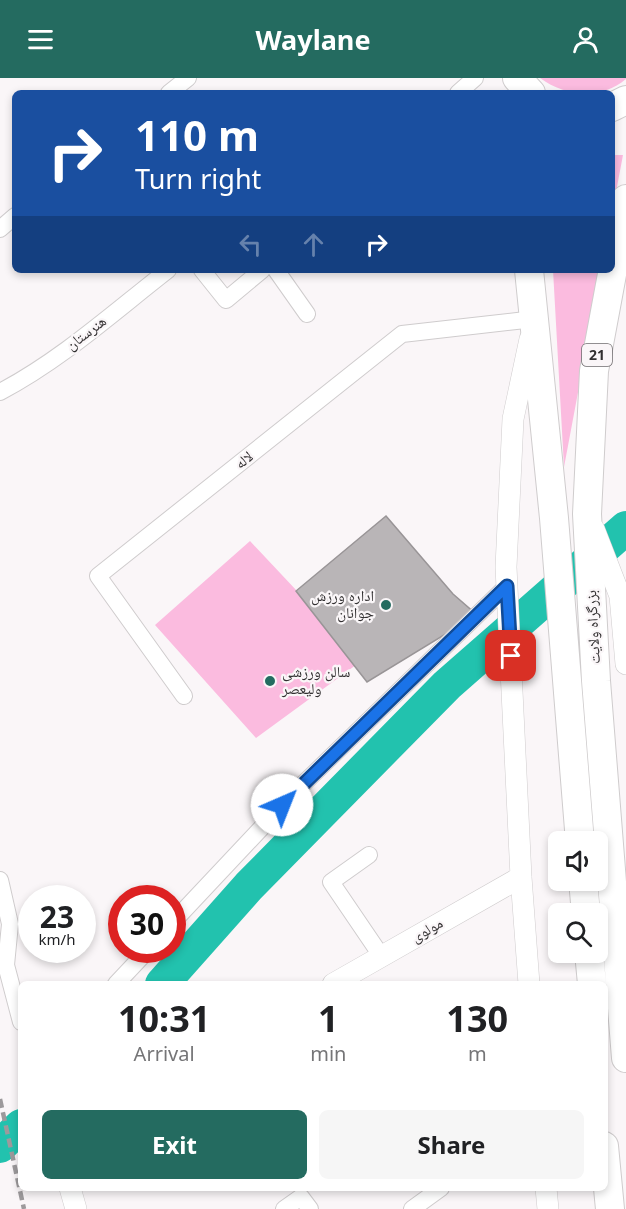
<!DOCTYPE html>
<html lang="en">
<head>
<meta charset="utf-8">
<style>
  :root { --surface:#fff; --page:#f6f6f6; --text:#202124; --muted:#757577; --accent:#246b60 }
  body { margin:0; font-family:"Noto Sans","Noto Naskh Arabic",sans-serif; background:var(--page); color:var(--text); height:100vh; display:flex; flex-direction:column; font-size:22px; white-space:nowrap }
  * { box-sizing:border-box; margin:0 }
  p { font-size:20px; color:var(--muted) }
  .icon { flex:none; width:33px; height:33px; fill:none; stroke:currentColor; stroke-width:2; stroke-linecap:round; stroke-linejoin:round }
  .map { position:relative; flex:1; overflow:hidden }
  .details { position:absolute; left:18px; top:903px; width:590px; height:210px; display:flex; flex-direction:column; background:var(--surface); border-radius:9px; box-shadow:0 3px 9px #0003 }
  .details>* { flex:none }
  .guide { position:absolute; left:12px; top:12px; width:603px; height:183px; border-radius:9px; box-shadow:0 3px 9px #0003; background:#1a4fa0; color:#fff; overflow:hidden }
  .fabs { position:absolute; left:548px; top:753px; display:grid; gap:12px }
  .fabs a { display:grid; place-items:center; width:60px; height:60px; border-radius:9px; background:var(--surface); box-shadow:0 3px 9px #0003; font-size:30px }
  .speed { position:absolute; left:18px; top:807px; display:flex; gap:12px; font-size:30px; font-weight:700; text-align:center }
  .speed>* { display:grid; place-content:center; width:78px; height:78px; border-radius:50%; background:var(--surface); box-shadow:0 3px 9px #0003; line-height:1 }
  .speed small { font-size:15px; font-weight:400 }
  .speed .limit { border:9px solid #d22; background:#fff; color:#111 }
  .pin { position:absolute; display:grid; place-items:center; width:51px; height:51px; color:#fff; margin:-26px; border-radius:12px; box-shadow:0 3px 9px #0006 }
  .me { position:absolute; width:66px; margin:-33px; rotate:44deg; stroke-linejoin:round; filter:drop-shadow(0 0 4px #0008) }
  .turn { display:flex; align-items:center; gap:21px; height:126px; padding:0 24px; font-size:27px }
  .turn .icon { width:78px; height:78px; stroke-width:2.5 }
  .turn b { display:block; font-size:42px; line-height:51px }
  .lanes { display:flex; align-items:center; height:57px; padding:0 24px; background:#0003; justify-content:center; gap:30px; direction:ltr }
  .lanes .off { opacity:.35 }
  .eta { display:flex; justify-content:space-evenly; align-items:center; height:102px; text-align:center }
  .eta b { font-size:36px; font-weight:700; line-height:42px }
  .button { display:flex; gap:12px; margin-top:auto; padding:12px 24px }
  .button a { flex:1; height:69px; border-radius:9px; background:var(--accent); color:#fff; font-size:24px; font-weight:700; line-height:69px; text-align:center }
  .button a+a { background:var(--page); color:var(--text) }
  header { display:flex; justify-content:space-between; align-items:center; height:78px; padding:0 24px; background:var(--accent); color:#fff; font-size:27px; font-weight:700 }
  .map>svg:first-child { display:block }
  .grass { fill:#fbbbdf }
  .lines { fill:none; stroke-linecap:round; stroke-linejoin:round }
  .river { stroke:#22c2ae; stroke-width:34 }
  .building { fill:#b9b5b7; stroke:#999597; stroke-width:1.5 }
  .minor-casing { stroke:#cfcccd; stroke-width:18 }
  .tertiary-casing { stroke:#cfcccd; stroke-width:22 }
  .trunk-casing { stroke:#cfcccd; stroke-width:30 }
  .minor { stroke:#fff; stroke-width:16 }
  .tertiary { stroke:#fff; stroke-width:21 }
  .trunk { stroke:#fff; stroke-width:28 }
  .rail { stroke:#9d9a9c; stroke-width:4.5; stroke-dasharray:9 4.5; stroke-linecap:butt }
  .route-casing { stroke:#114b97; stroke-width:15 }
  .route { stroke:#1a73e8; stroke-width:10 }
  .poi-dot { fill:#246b60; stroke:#faf6f8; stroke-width:2 }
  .labels { text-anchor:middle; stroke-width:4.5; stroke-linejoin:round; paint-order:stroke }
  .shield { fill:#faf6f8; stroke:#6e6b6d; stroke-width:1.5 }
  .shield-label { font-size:14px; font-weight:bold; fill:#323031 }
  .street-label { font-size:15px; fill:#323031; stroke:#faf6f8 }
  .poi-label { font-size:15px; fill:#323031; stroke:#faf6f8; text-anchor:end }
</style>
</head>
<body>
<header><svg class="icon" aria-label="menu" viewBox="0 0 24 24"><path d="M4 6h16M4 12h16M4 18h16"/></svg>Waylane<svg class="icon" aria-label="person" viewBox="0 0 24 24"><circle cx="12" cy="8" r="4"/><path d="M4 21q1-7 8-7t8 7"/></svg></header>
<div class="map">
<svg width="626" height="1131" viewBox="0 0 626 1131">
  <rect width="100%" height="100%" fill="#faf6f8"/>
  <path class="grass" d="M540,0H626V1C601,22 566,19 540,0Z
    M612,77H623L612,135Z
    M553,192H601L564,389Z
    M386,438L453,516L256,660L155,547L250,463L297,513Z"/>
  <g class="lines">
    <path class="river" d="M162,906L249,808L447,607L626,450
      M0,1068L21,1048"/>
  </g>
  <path class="building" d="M386,438L453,516L477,537L367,604L296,513Z"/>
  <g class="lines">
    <g class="minor-casing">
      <path id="minor" d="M169,15L188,0
        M458,15L475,0
        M0,151L15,138
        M202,192L226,222L262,192
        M276,192L307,236
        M0,314C61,282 114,234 168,192
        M184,618L98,498L402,256L534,241
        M369,777L331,804L382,879
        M0,802L10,846L6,887L21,944
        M172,845L298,711L507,508
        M116,906L148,872
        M284,1131L301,1119L310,1131
        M412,1131L441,1110"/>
    </g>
    <g class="tertiary-casing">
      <path id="tertiary" d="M594,451L620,518L626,586
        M333,906L521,799
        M529,906L521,799L506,489L513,341L530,261
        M70,1110L76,1131
        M546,1110L548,1131"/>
    </g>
    <g class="trunk-casing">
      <path id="trunk" d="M517,0L531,15
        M612,29L626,22
        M626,121L594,293L587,436L596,603L626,980
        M529,192L554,440L580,764
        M583,802L586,836
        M589,874L592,906
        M604,1068L610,1131"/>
    </g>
    <use href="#minor" class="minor"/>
    <use href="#tertiary" class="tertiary"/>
    <use href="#trunk" class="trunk"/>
    <path class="rail" d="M0,1021L24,1131"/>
  </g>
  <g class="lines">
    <g class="route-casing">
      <path id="route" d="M282,727L507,508L511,578"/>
    </g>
    <use href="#route" class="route"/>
  </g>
  <g class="poi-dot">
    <circle cx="386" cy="527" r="6"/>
    <circle cx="270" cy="603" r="6"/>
  </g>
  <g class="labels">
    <rect class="shield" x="582" y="266" width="30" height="22" rx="4.5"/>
    <g class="shield-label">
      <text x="597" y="282">21</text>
    </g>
    <g class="street-label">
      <text transform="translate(86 255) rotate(-37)" y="5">هنرستان</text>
      <text transform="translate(244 382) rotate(-38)" y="5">لاله</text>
      <text transform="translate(593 549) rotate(-93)" y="5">بزرگراه ولایت</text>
      <text transform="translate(427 852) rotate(-30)" y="5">مولوی</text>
    </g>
    <g class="poi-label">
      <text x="374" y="523">اداره ورزش<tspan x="374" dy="17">جوانان</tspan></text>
      <text x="282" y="599" text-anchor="start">سالن ورزشی<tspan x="282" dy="17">ولیعصر</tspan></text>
    </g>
  </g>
</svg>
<div class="fabs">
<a><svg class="icon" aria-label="sound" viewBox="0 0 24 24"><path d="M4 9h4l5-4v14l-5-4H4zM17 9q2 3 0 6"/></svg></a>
<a><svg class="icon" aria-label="search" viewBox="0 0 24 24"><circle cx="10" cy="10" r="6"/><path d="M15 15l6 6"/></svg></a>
</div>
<div class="speed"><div>23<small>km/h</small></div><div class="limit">30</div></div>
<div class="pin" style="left:511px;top:578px;background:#d93025"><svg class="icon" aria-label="arrive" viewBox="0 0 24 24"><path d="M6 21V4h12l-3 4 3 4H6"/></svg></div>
<svg class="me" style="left:282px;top:727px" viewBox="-20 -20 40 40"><circle r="19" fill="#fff"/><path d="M0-13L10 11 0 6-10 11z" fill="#1a73e8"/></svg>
<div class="guide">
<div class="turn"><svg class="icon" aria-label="right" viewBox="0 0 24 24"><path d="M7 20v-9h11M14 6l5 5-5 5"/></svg><div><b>110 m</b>Turn right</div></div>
<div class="lanes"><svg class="icon off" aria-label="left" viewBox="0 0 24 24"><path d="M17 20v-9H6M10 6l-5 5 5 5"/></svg><svg class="icon off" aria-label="ahead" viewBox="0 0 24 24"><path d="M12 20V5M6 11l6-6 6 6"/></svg><svg class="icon" aria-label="right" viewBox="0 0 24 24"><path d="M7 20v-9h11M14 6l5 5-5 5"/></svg></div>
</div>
<section class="details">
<div class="eta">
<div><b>10:31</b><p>Arrival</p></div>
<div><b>1</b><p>min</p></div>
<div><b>130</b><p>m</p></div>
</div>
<div class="button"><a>Exit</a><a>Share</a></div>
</section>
</div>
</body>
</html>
